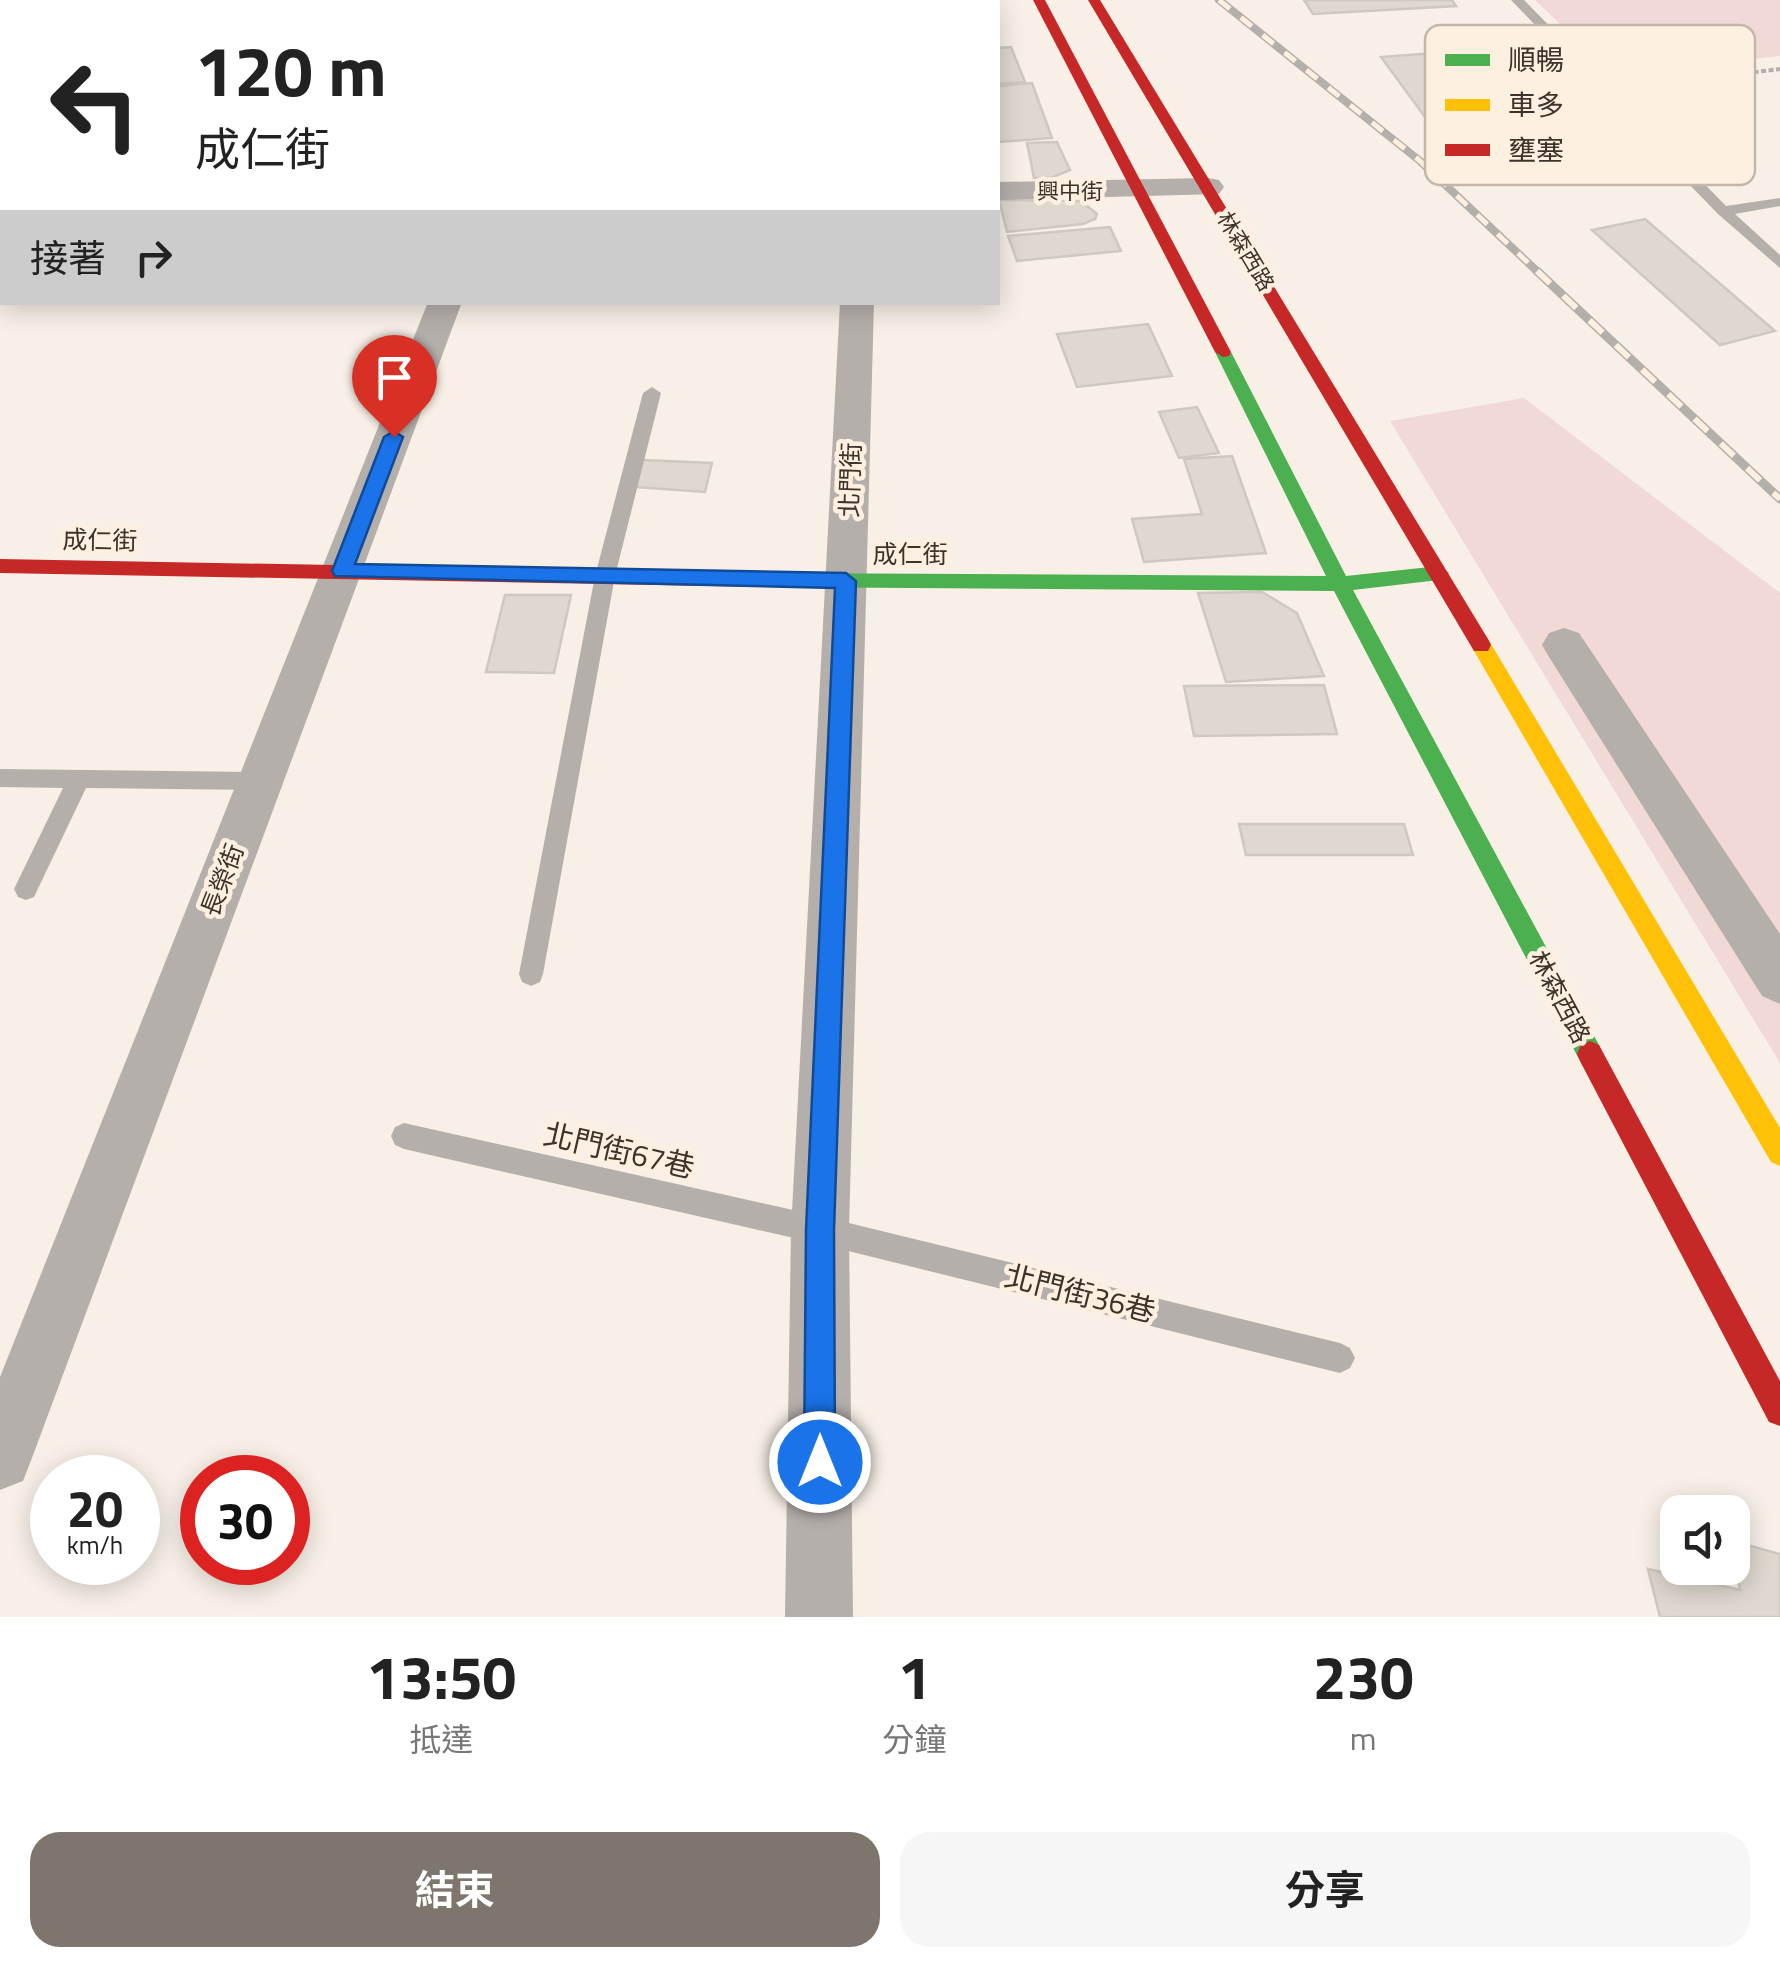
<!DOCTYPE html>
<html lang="zh-TW">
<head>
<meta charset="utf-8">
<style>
  :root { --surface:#fff; --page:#f6f6f6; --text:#222; --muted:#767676; --accent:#7e756c }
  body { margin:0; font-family:"Titillium Web","Noto Sans TC",sans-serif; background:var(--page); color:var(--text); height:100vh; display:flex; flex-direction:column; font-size:38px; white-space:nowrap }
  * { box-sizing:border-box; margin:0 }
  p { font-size:32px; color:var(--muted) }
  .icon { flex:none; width:55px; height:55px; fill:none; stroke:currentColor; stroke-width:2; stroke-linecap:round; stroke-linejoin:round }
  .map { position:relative; height:1617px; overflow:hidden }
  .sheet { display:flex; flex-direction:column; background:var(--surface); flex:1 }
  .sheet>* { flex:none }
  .top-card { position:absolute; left:0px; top:0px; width:1000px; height:305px; box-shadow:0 5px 25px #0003; background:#fff; color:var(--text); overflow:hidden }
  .tools { position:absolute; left:1660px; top:1495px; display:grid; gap:20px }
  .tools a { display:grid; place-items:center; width:90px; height:90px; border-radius:20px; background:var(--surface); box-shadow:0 5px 25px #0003; font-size:50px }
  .speed { position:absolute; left:30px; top:1455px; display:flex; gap:20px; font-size:50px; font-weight:700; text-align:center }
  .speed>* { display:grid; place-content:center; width:130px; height:130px; border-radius:50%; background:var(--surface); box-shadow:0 5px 25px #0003; line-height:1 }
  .speed small { font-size:25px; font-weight:400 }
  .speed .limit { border:15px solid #d22; background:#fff; color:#111 }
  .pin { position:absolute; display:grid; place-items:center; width:85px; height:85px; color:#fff; margin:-102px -42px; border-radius:50% 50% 50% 0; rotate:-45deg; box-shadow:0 0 10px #0007 }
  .pin .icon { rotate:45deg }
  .me { position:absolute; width:110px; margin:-55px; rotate:0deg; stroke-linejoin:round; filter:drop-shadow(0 0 8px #0008) }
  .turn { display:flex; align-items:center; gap:35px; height:210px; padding:0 30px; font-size:45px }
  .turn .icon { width:130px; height:130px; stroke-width:2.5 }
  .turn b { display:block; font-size:70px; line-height:85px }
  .then { display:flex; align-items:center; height:95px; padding:0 30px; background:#0003; gap:20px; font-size:38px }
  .eta { display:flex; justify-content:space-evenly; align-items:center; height:170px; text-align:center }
  .eta b { font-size:60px; font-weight:700; line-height:70px }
  .action { display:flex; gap:20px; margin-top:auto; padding:20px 30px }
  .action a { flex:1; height:115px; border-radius:30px; background:var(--accent); color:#fff; font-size:40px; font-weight:700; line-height:115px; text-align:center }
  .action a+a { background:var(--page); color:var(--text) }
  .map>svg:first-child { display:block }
  .green { fill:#f1d9d5 }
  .building { fill:#ded8ce; stroke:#cec8bf; stroke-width:2.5 }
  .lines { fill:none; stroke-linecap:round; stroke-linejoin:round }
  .path { stroke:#b2ada9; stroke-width:4; stroke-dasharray:5 2.5; stroke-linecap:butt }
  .lane { fill:#b5afac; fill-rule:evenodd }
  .street { fill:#b5afac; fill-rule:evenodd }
  .fast { fill:#4caf50; fill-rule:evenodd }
  .slow { fill:#ffc107; fill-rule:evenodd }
  .jam { fill:#c62828; fill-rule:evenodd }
  .rail-far1-casing { stroke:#b3afaa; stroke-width:8 }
  .rail-casing { stroke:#b3afaa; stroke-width:9 }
  .rail-far1 { stroke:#fef0e1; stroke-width:5; stroke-dasharray:14; stroke-linecap:butt }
  .rail { stroke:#fef0e1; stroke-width:6; stroke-dasharray:18; stroke-linecap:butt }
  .route { fill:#1a73e8; stroke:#114b97; stroke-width:2.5 }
  .labels { text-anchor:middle; stroke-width:9; stroke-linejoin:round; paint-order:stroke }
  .far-street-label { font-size:22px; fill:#3c332a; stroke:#fef0e1 }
  .street-label { font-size:25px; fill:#3c332a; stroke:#fef0e1 }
  .near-street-label { font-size:30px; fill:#3c332a; stroke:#fef0e1 }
  .key { fill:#fef0e1; stroke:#c4b7aa; stroke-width:2.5 }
  .key-label { font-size:28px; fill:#3c332a }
</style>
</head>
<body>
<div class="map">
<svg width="1780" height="1617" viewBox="0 0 1780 1617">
  <rect width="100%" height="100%" fill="#f8f0e7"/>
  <path class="green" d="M1535,0H1780V56L1612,74Z
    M1524,398L1780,593V1063L1390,421Z"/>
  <path class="building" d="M1304,0H1452L1456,6L1313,14Z
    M1011,47L1025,82L998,84V48Z
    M1435,53L1446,66L1485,63L1540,131L1502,134L1514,150L1453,155L1381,57Z
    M1032,83L1052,138L999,142L998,86Z
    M1057,142L1070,170L1051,178H1034L1027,143Z
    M999,200L1081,201L1097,214L1095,219L1083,224L1007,232Z
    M1645,219L1775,331L1720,345L1592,230Z
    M1110,227L1121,251L1017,261L1008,236Z
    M1148,324L1172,376L1077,387L1057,334Z
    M1197,407L1219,453L1179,458L1159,412Z
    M1232,456L1266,553L1144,562L1132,519L1202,514L1184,459Z
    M642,460L712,463L705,492L636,487Z
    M1262,592L1297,613L1324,676L1226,682L1198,593Z
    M505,595H571L554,673L486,672Z
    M1324,685L1337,734L1194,736L1184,686Z
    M1239,824H1404L1413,855H1246Z
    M1732,1541L1780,1554V1617H1660L1648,1569L1740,1590Z"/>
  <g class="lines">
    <path class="path" d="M1642,86L1780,69"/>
    <path class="lane" d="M734,0H746V2H734Z
      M1511,0H1524L1726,206L1780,198V206L1735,214L1780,255V268L1718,214Z
      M652,387L661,393L615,576L543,974L540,982L531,986L522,982L519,974L595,576L643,393Z
      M0,769L261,772L269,774L272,781L269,788L261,790L86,788L34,897L26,900L18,897L14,889L63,788L0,787Z
      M404,1123L820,1216L1340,1343L1350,1348L1355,1358L1350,1368L1340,1373L820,1244L404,1149L395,1145L391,1136L395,1127Z"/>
    <path class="street" d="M854,0H880V2H854Z
      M1208,178L1219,180L1224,187L1219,194L998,200V182Z
      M428,302H462L32,1458L23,1481L0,1490V1377Z
      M840,302H874L849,1230L853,1617H785L791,1230Z
      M1564,628L1579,633L1780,934V1004L1762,996L1549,657L1542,645L1549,633Z"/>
    <path class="fast" d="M1223,347L1231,352L1346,576L1439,566L1449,573L1439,580L1353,590L1599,1045L1603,1054L1599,1063L1590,1067L1581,1063L1334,591L769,587L759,580L769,573L1326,576L1215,352Z"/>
    <path class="slow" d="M1481,637L1488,639L1780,1128V1166L1771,1162L1474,651L1471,645L1474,639Z"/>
    <path class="jam" d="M1033,0H1045L1231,352L1229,356L1223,357L1215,352Z
      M1088,0H1100L1488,639L1491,645L1488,651H1474Z
      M0,559L769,573L779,580L769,587L0,573Z
      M1590,1041L1599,1045L1780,1381V1426L1769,1422L1581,1063L1577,1054L1581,1045Z"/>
    <g class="rail-far1-casing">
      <path id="rail-far1" d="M1219,0L1420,161L1540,274"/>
    </g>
    <g class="rail-casing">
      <path id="rail" d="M1537,271L1780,499"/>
    </g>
    <use href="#rail-far1" class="rail-far1"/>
    <use href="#rail" class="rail"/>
  </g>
  <path class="route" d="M394,431L403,437L355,564L846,573L856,581L834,1230L835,1462L830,1473L820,1478L809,1473L804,1462L806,1230L835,588L335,576L332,571L384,437Z"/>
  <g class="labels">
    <g class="far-street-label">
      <text x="1070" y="199">興中街</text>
      <text transform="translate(1246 251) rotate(59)" y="8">林森西路</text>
    </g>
    <g class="street-label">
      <text transform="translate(850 480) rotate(-88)" y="9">北門街</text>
      <text transform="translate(100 540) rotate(1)" y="9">成仁街</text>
      <text x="910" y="563">成仁街</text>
      <text transform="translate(222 880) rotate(-69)" y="9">長榮街</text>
      <text transform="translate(1560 997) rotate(62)" y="9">林森西路</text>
    </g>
    <g class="near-street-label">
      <text transform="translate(619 1151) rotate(13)" y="10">北門街67巷</text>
      <text transform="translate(1080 1294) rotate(14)" y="10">北門街36巷</text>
    </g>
  </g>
  <rect x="1425" y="25" width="330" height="160" rx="15" class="key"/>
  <rect x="1445" y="54" width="45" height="12" fill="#4caf50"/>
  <rect x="1445" y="99" width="45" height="12" fill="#ffc107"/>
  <rect x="1445" y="144" width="45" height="12" fill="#c62828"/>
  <g class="key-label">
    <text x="1508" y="70">順暢</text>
    <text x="1508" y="115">車多</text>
    <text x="1508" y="160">壅塞</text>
  </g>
</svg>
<div class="tools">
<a><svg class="icon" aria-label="sound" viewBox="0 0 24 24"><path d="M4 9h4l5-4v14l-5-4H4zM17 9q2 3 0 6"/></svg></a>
</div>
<div class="speed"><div>20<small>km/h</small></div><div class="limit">30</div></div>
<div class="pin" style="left:394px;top:437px;background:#d93025"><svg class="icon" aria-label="arrive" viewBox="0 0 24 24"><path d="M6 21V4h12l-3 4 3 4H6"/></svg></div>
<svg class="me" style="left:820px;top:1462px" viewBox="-20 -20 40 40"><circle r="17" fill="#1a73e8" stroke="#fff" stroke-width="3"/><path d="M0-11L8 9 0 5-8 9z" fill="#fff"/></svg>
<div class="top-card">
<div class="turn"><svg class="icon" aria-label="left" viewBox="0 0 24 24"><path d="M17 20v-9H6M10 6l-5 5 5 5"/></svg><div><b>120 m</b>成仁街</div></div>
<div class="then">接著<svg class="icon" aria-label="right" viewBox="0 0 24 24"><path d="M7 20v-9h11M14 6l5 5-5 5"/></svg></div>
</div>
</div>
<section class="sheet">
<div class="eta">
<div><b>13:50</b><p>抵達</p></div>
<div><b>1</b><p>分鐘</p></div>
<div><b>230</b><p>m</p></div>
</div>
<div class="action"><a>結束</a><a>分享</a></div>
</section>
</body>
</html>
